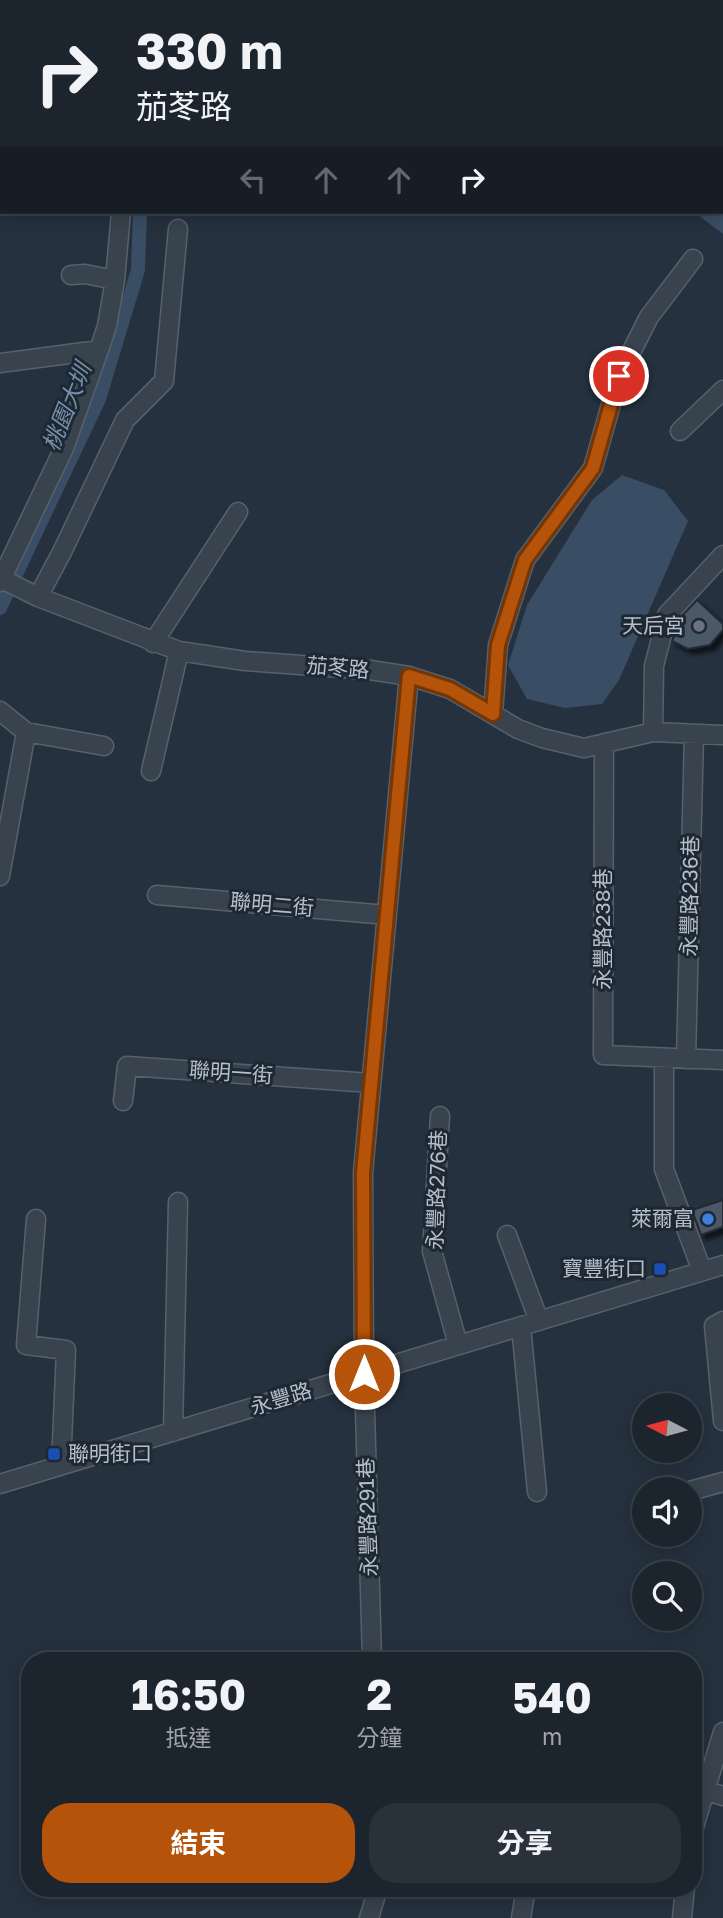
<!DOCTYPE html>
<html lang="zh-TW">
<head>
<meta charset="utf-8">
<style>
  :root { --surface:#1c252e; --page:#29313a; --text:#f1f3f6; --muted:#a0a5aa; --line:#3a424a; --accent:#b45309 }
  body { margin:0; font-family:"Golos Text","Noto Sans TC",sans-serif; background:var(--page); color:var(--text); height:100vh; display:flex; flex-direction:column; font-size:26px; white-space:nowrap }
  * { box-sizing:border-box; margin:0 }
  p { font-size:23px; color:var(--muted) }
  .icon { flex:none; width:38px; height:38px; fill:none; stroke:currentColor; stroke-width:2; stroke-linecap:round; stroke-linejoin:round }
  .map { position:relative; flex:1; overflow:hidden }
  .side { position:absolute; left:21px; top:1652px; width:681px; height:245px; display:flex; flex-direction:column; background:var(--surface); border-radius:28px; box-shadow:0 4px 18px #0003,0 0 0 2px var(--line) }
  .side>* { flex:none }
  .banner { position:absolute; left:0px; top:0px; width:724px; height:214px; box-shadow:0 4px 18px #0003,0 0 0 2px var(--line); background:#1c252e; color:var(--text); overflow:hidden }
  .needle { width:46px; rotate:276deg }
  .tools { position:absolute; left:632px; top:1393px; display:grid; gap:14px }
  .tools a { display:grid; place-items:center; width:70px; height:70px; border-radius:50%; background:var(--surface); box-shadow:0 4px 18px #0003,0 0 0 2px var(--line); font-size:35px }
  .pin { position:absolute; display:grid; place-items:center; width:60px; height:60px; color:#fff; margin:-30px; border:4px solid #fff; border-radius:50%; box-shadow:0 2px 7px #0007 }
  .me { position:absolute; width:77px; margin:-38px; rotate:0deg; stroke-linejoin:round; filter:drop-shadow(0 0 5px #0008) }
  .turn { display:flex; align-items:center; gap:24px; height:147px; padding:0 21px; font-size:32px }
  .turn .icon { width:91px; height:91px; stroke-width:2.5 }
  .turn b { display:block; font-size:49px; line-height:60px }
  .lanes { display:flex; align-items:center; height:66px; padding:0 21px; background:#0003; justify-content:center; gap:35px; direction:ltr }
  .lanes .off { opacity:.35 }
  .eta { display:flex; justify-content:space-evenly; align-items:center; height:119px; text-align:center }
  .eta b { font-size:42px; font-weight:700; line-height:49px }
  .primary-button { display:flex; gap:14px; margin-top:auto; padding:14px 21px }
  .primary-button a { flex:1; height:80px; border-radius:28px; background:var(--accent); color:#fff; font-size:28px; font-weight:700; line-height:80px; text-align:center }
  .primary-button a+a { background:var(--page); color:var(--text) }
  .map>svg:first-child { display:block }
  .water { fill:#394e65 }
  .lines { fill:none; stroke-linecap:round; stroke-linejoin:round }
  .canal { stroke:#394e65; stroke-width:14 }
  .building { fill:#4b5867; stroke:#202a35; stroke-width:2; filter:url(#shadow) }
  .minor-casing { stroke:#57616c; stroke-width:21 }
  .minor { stroke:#39434e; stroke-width:18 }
  .route-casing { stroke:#753606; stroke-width:18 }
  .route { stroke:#b45309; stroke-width:12 }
  .worship-dot { fill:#6b7280; stroke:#1e2833; stroke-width:2.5 }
  .shop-dot { fill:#3f7fe0; stroke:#1e2833; stroke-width:2.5 }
  .transit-dot { fill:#1a4fb4; stroke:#1e2833; stroke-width:2.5 }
  .labels { text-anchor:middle; stroke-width:6; stroke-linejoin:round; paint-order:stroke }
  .poi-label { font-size:21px; fill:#b5bec9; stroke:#1e2833; text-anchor:end }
  .street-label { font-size:21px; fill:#b5bec9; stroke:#1e2833 }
  .water-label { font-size:23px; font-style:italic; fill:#7690ab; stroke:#1e2833 }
</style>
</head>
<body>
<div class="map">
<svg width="723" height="1918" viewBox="0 0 723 1918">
  <defs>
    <filter id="shadow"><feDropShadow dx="5" dy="5" stdDeviation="2" flood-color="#0009"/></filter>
  </defs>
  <rect width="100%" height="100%" fill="#25313e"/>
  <path class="water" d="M723,198V234L694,212H723Z
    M622,475L664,490L688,521L619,680L602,704L565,708L527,699L508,665L527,605L592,500Z"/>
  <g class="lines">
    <path class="canal" d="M149,2V0
      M0,608L99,399L138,270L140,212"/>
  </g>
  <path class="building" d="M697,600L723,624V630L710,645L688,649L672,641L678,628L677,621Z
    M723,1200V1227L701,1235L692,1210Z"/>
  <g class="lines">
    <g class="minor-casing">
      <path id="minor" d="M129,2V0
        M0,66L2,69
        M71,275L85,274L115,280
        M0,363L99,350
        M680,431L723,390
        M0,578L38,597L179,651L245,661L370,670L409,676L450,689L518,729L542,738L584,748L653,732L723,735
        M0,582L64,448L99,350L107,326L115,280L121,212
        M38,597L62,552L125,420L164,381L178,229
        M153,643L238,512
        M0,711L26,732L0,876
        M493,714L498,645L525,560L593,468L619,376L649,317L693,259
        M26,732L104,746
        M653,732L654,666L667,615L723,555
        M604,743L603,1055L723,1060
        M151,771L179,651
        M157,895L387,915
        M664,1059V1169L702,1271
        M686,1059L694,734
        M123,1101L127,1066L371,1083
        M440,1116L432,1251L458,1345
        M36,1219L26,1345L66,1350L61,1465
        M507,1235L539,1321
        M723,1321L714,1326L723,1421
        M521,1326L537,1492
        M173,1432L178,1202
        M0,1484L723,1265
        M690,1491L723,1482
        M372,1661L364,1374L363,1173L409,676
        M705,1790L723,1796
        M693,1830L723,1732
        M369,1918L378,1888
        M521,1918L526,1888
        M682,1918L685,1888"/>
    </g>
    <use href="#minor" class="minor"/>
  </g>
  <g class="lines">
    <g class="route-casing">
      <path id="route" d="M364,1374L363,1173L409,676L450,689L493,714L498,645L525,560L593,468L619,376"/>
    </g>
    <use href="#route" class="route"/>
  </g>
  <circle class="worship-dot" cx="699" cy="626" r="7"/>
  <circle class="shop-dot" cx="708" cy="1219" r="7"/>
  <g class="transit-dot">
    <rect x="653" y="1262" width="14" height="14" rx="3.5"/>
    <rect x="47" y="1447" width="14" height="14" rx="3.5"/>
  </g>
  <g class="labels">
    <g class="poi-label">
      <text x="685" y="633">天后宮</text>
      <text x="694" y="1226">萊爾富</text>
      <text x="646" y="1276">寶豐街口</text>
      <text x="68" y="1461" text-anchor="start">聯明街口</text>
    </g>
    <g class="street-label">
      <text transform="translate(338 668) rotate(5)" y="7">茄苳路</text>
      <text transform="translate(690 896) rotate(-89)" y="7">永豐路236巷</text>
      <text transform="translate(272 905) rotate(5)" y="7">聯明二街</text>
      <text transform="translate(603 929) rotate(-90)" y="7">永豐路238巷</text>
      <text transform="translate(231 1073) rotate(4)" y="7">聯明一街</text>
      <text transform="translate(437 1190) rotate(-88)" y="7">永豐路276巷</text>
      <text transform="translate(281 1399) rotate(-17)" y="7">永豐路</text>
      <text transform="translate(368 1517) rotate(-92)" y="7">永豐路291巷</text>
    </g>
    <g class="water-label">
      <text transform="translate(67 407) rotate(-68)" y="8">桃園大圳</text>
    </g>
  </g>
</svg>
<div class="tools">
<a><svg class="needle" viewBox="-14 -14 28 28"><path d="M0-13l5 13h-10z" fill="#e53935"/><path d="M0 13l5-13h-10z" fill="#a0a5aa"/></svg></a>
<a><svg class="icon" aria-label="sound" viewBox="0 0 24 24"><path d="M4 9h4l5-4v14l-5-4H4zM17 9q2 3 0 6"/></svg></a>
<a><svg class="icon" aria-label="search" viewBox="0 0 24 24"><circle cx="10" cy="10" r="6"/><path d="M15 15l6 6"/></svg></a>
</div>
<div class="pin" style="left:619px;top:376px;background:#d93025"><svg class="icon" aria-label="arrive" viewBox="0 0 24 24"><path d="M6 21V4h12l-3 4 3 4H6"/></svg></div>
<svg class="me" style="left:364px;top:1374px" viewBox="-20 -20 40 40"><circle r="17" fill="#b45309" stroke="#fff" stroke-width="3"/><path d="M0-11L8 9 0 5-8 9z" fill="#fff"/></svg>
<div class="banner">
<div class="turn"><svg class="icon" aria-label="right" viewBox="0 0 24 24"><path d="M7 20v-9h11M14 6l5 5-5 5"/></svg><div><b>330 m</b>茄苳路</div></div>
<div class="lanes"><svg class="icon off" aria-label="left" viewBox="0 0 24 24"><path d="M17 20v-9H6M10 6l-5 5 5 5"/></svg><svg class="icon off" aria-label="ahead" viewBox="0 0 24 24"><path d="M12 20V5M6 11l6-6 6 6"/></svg><svg class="icon off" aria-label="ahead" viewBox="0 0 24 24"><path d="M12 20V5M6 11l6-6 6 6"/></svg><svg class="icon" aria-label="right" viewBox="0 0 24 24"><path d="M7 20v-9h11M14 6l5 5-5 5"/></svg></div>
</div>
<section class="side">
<div class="eta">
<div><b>16:50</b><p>抵達</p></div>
<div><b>2</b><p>分鐘</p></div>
<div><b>540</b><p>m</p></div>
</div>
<div class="primary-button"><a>結束</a><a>分享</a></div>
</section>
</div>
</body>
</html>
